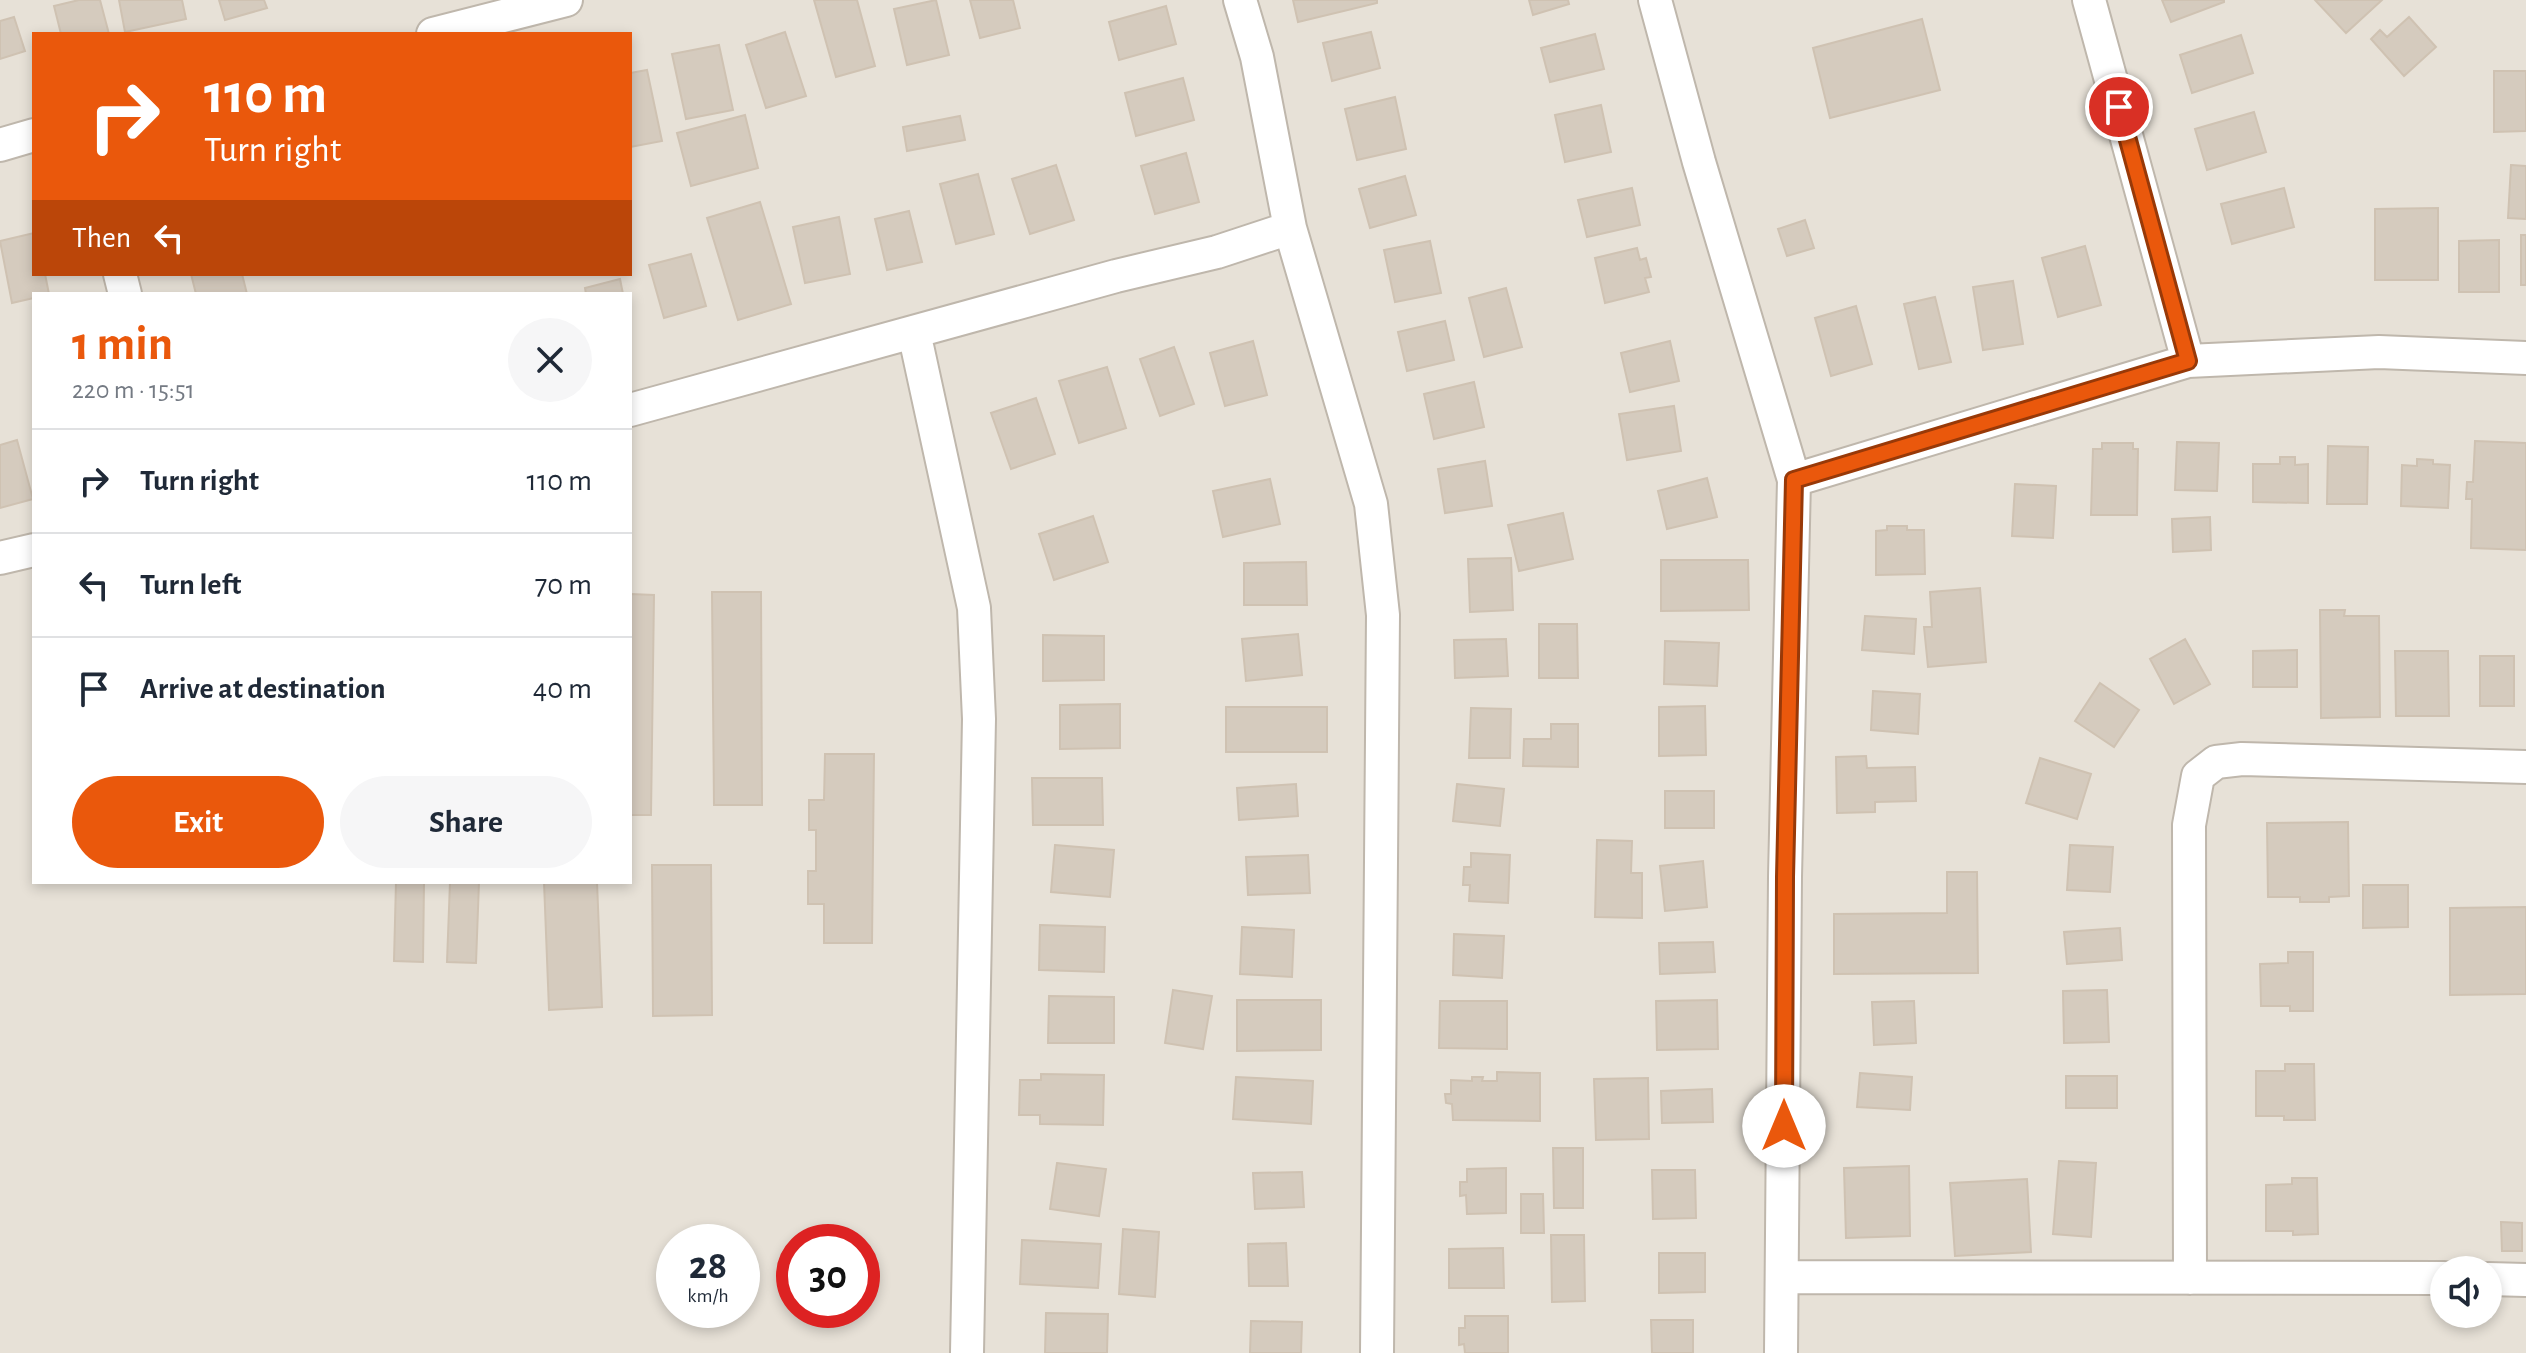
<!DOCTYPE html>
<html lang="en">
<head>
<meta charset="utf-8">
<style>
  :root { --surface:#fff; --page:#f6f6f7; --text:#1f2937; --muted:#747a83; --line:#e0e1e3; --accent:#ea580c }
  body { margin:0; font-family:"Alegreya Sans",sans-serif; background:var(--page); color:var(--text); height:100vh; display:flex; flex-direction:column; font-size:30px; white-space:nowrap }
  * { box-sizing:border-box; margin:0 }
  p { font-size:26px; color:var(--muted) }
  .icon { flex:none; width:44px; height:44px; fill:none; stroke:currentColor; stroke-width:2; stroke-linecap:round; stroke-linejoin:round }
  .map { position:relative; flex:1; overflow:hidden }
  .drawer { position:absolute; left:32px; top:292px; width:600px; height:592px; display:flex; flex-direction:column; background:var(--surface); border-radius:0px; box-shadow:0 4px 12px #0003 }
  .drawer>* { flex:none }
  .top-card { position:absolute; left:32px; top:32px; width:600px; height:244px; border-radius:0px; box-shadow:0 4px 12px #0003; background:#ea580c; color:#fff; overflow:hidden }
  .controls { position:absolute; left:2430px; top:1256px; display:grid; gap:16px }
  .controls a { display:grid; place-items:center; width:72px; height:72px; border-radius:50%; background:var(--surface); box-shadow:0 4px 12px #0003; font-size:40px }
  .speed { position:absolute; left:656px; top:1224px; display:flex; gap:16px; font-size:40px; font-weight:700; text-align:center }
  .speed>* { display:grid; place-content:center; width:104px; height:104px; border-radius:50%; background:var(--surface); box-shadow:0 4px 12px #0003; line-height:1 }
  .speed small { font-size:20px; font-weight:400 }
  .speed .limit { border:12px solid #d22; background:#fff; color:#111 }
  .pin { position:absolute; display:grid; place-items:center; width:68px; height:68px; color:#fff; margin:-34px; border:4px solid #fff; border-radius:50%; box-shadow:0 2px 8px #0007 }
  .me { position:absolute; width:88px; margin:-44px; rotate:0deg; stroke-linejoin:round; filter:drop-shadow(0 0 6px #0008) }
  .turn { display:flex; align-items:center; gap:28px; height:168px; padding:0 40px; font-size:36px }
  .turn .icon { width:104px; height:104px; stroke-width:2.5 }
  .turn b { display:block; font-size:56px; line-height:68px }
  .then { display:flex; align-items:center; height:76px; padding:0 40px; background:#0003; gap:16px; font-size:30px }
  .round { display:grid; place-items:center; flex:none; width:84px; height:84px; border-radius:42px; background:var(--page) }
  .head { display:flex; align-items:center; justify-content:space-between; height:136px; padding:0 40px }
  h1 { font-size:48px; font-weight:600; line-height:60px; color:var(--accent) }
  .primary-button { display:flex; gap:16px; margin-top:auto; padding:16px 40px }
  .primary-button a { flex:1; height:92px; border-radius:48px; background:var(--accent); color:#fff; font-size:32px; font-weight:600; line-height:92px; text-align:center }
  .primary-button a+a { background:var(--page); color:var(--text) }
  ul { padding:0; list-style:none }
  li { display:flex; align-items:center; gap:24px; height:104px; padding:0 40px; border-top:2px solid var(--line) }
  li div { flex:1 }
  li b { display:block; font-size:30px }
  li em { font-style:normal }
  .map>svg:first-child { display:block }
  .residential { fill:#e7e1d7; fill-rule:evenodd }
  .building { fill:#d5cbbe; stroke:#cfc2b2; stroke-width:2 }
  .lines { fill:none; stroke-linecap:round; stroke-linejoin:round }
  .street-casing { stroke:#bfb7ac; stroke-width:36 }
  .street { stroke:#fff; stroke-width:32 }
  .route-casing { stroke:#983908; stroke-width:20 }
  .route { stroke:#ea580c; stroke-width:14 }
</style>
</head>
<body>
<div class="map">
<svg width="2526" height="1353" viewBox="0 0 2526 1353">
  <rect width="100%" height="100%" fill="#f3f0e9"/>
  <path class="residential" d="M0,0H2526V1353H0ZM34,34H630V274H34ZM34,294H630V882H34ZM674,1242H742V1310H674ZM794,1242H862V1310H794ZM2444,1270H2488V1314H2444Z"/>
  <path class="building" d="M79,0H100L109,34H61L54,6Z
    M119,0H182L186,19L125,32Z
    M219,0H264L267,8L225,20Z
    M814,0H857L875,66L836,77Z
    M936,0L949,55L907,65L894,9Z
    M970,0H1013L1020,28L980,38Z
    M1293,0H1377V3L1298,22Z
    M1529,0H1568L1569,4L1533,15Z
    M2162,0H2224V2L2171,22Z
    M2315,0H2382L2346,33Z
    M1166,6L1176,44L1119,60L1109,22Z
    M14,17L25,51L0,59V21Z
    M2409,17L2436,47L2404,76L2371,39L2380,30L2387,37Z
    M1922,19L1940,90L1830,118L1813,48Z
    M785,32L806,96L766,108L746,45Z
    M1371,32L1380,68L1332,81L1323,43Z
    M1595,34L1604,69L1550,82L1541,48Z
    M2241,35L2253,73L2192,93L2180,55Z
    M719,45L733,110L686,119L672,54Z
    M647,70L662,141L630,147V73Z
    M2494,71H2526V131L2494,132Z
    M1183,78L1194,120L1136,136L1125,93Z
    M1395,97L1406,149L1357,160L1345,109Z
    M1601,105L1611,152L1565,162L1555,115Z
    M2254,112L2266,152L2207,170L2195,129Z
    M745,115L758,168L691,186L677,133Z
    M960,116L965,140L907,151L903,127Z
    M1186,153L1199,202L1155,214L1141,166Z
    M1056,165L1074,220L1030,234L1012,179Z
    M2511,165L2526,166V219L2508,218Z
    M978,174L994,234L956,244L940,184Z
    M1405,176L1416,215L1370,228L1359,189Z
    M1632,188L1640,225L1587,237L1578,200Z
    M2284,188L2294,227L2232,244L2221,204Z
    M760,202L791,304L738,320L707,218Z
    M2438,208V280H2375V209Z
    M909,211L922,262L887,270L875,219Z
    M839,217L850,274L805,283L793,227Z
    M1805,220L1814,248L1787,256L1778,229Z
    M34,233V274H45L49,294H34V298L12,303L0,241Z
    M2521,235H2526V285H2521Z
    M2499,240V292H2459V241Z
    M1430,241L1441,293L1395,302L1384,250Z
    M2085,246L2101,305L2058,317L2042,258Z
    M1637,248L1640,260L1646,258L1651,277L1645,278L1649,292L1605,303L1595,258Z
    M691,254L706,306L664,318L649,265Z
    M191,274H242L247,294H196Z
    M620,279L623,294H586L585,288Z
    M2013,281L2023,344L1983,350L1973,287Z
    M1506,288L1522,347L1484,357L1469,298Z
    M1935,297L1951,362L1919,369L1904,304Z
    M1856,306L1872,364L1831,376L1815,318Z
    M1445,321L1454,360L1407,371L1398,332Z
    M1253,341L1267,395L1225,406L1210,353Z
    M1670,341L1679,381L1630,392L1621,353Z
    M1174,347L1194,404L1160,416L1140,359Z
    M1107,367L1126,428L1079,443L1059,381Z
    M1474,382L1484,427L1434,439L1424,394Z
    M1036,398L1055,454L1011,469L991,413Z
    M1674,406L1681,451L1627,460L1619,414Z
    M17,440L33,499L0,508V445Z
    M2475,441L2526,443V550L2471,548L2472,499H2466L2467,482H2473Z
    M2177,442L2219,443L2217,491L2175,490Z
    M2102,443H2133V449H2138L2137,515H2091L2093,449H2102Z
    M2328,446L2368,447L2367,504H2327Z
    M2280,457H2295V465L2308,464V503L2253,502V464H2280Z
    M2417,459L2433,460V464L2450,465L2448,508L2401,506L2402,465L2417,466Z
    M1485,461L1492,506L1445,513L1438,469Z
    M1707,478L1717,517L1667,529L1658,491Z
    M1270,479L1280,524L1223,537L1213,491Z
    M2015,484L2056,486L2053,538L2012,536Z
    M1563,513L1573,559L1519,571L1508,525Z
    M1093,516L1108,562L1054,580L1039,534Z
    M2210,517L2211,550L2173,552L2172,519Z
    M1887,526H1907V530H1924L1925,574L1876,575V531L1887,530Z
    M1511,558L1513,610L1470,612L1468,559Z
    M1661,560H1748L1749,610L1661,611Z
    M1306,562L1307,605H1244V563Z
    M1980,588L1986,662L1928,667L1924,627H1932L1930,592Z
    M712,592H761L762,805H714Z
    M630,594L654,595L651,815H630Z
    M2320,610H2345L2344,616H2379L2380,717L2321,718Z
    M1865,616L1916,619L1914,654L1862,650Z
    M1539,624H1577L1578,678H1539Z
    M1298,634L1302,675L1246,681L1242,639Z
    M1043,635L1104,636V680L1043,681Z
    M1506,639L1508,676L1455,678L1454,640Z
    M2185,639L2210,684L2174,704L2150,659Z
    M1665,641L1719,643L1717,686L1664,684Z
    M2297,650V687H2253V651Z
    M2395,651H2448L2449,716H2396Z
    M2480,656H2514V706H2480Z
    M2100,683L2139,710L2114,747L2075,721Z
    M1873,691L1920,694L1918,734L1871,730Z
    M1120,704V748L1060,749V705Z
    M1705,706L1706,755L1659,756V707Z
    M1226,707H1327V752H1226Z
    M1471,708L1511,709L1510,758H1469Z
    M1551,724H1578V767L1523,766L1524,739H1551Z
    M825,754H874L872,943H824V904H808V871H816V830H809V800H824Z
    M1866,756L1867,768L1915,767L1916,801L1875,802V812L1837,813L1836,757Z
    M2040,758L2091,774L2077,819L2026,803Z
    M1032,778H1102L1103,825H1033Z
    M1296,784L1298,816L1239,820L1237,788Z
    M1457,784L1504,789L1500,826L1453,821Z
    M1665,791H1714V828H1665Z
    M2348,822L2349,896L2329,897V902H2300V897H2268L2267,823Z
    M1597,840L1632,841L1631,873H1642V918L1595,917Z
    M1055,845L1114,850L1110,897L1051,892Z
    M2070,845L2113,847L2110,892L2067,890Z
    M1471,853L1510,855L1508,903L1469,901L1470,885H1463L1464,867H1471Z
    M1308,855L1310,893L1248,895L1246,857Z
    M1703,861L1707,907L1665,911L1660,866Z
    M652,865H711L712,1015L653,1016Z
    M1947,872H1977L1978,973L1834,974V914L1947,913Z
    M396,882H424L423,962L394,961Z
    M450,882H479L476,963L447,962Z
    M544,882H597L602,1007L549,1010Z
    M2363,885H2408V927L2363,928Z
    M2526,907V994L2450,995V908Z
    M1040,925L1105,927L1104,972L1039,970Z
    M1242,927L1294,930L1292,977L1240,974Z
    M2120,928L2122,960L2067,964L2064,932Z
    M1454,934L1504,936L1502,978L1453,975Z
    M1713,942L1715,972L1660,974L1659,943Z
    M2288,952H2313V1011H2290V1006H2261L2260,964L2288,963Z
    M1173,990L1212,996L1203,1049L1165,1043Z
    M2107,990L2109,1042L2064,1043L2063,991Z
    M1049,996L1114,997V1043H1048Z
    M1237,1000H1321V1050L1237,1051Z
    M1717,1000L1718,1049L1657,1050L1656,1001Z
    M1440,1001H1507V1049L1439,1048Z
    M1914,1001L1916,1043L1874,1045L1872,1002Z
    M2285,1064H2314L2315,1120H2284V1116H2256V1071H2285Z
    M1497,1072L1540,1073V1121L1453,1120L1452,1104L1446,1103L1445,1094H1451V1080L1472,1081V1077H1483L1482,1081H1497Z
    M1860,1073L1912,1077L1910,1110L1857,1107Z
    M1041,1074L1104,1075L1103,1125L1040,1124V1115H1019L1020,1080H1041Z
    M2066,1076H2117V1108H2066Z
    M1236,1077L1313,1081L1311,1124L1233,1119Z
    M1648,1078L1649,1139L1596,1140L1594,1079Z
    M1712,1089L1713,1122L1662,1123L1661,1091Z
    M1553,1148H1583V1208H1554Z
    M2059,1161L2096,1163L2091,1237L2053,1234Z
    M1057,1163L1106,1169L1099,1216L1050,1209Z
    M1909,1166L1910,1236L1846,1238L1844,1168Z
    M1506,1168V1213L1467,1214L1466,1195L1460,1196V1182H1467V1169Z
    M1652,1170H1695L1696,1218L1653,1219Z
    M1302,1172L1304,1207L1255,1209L1253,1173Z
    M2292,1178H2317L2318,1234L2293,1235V1231H2266V1185L2292,1184Z
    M2027,1179L2031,1252L1955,1256L1950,1183Z
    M1521,1194H1543L1544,1233H1521Z
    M2501,1222L2522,1223V1251H2502Z
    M1123,1229L1159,1232L1155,1297L1119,1294Z
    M1551,1235H1584L1585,1301L1552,1302Z
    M1022,1240L1101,1244L1098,1288L1020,1284Z
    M1286,1243L1288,1286H1249L1248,1244Z
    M1503,1248L1504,1288H1449V1249Z
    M1659,1253H1705V1292L1659,1293Z
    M1046,1313L1108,1314L1107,1353H1045Z
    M1465,1316H1508V1353H1465L1464,1344L1459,1345V1328H1465Z
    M1651,1320H1693V1353H1652Z
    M1251,1321L1302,1322L1301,1353H1250Z"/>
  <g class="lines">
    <g class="street-casing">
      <path id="street" d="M1240,0L1257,57L1290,228L1371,504L1383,615L1377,1353
        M1655,0L1699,162L1794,480L1785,877L1781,1353
        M2089,0L2188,361
        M433,34L566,0
        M0,145L34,135
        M120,274L125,294
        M914,332L974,608L979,719L967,1353
        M630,410L1116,276L1217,252L1290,228
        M1794,480L2188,361L2379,352L2526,358
        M0,558L34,550
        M1783,1277L2444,1278
        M2190,1278L2189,825L2198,776L2216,762L2242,759L2526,767
        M2488,1279L2526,1280"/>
    </g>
    <use href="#street" class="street"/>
  </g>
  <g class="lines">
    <g class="route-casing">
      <path id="route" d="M1784,1126L1785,877L1794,480L2188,361L2119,107"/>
    </g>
    <use href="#route" class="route"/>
  </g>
</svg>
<div class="controls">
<a><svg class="icon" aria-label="sound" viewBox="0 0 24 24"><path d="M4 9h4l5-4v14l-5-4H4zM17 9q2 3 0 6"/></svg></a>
</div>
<div class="speed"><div>28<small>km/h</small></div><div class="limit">30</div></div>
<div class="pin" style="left:2119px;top:107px;background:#d93025"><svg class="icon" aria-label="arrive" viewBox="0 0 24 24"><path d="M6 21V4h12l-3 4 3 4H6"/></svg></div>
<svg class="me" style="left:1784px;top:1126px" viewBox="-20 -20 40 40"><circle r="19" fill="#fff"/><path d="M0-13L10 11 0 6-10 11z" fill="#ea580c"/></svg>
<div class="top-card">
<div class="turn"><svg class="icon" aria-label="right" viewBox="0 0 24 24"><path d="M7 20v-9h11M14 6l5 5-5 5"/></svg><div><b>110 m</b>Turn right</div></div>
<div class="then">Then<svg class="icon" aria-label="left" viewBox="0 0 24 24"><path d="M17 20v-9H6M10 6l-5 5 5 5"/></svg></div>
</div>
<section class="drawer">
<div class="head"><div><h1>1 min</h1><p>220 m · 15:51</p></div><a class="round"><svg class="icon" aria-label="close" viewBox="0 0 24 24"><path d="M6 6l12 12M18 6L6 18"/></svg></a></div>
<ul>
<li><svg class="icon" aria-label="right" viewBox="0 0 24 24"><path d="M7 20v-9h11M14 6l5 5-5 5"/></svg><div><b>Turn right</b></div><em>110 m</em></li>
<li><svg class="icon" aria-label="left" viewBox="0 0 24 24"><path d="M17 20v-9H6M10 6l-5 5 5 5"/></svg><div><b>Turn left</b></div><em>70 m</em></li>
<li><svg class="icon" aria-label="arrive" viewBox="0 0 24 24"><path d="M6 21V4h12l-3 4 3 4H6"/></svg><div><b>Arrive at destination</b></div><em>40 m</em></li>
</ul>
<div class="primary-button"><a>Exit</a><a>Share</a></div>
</section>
</div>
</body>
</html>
